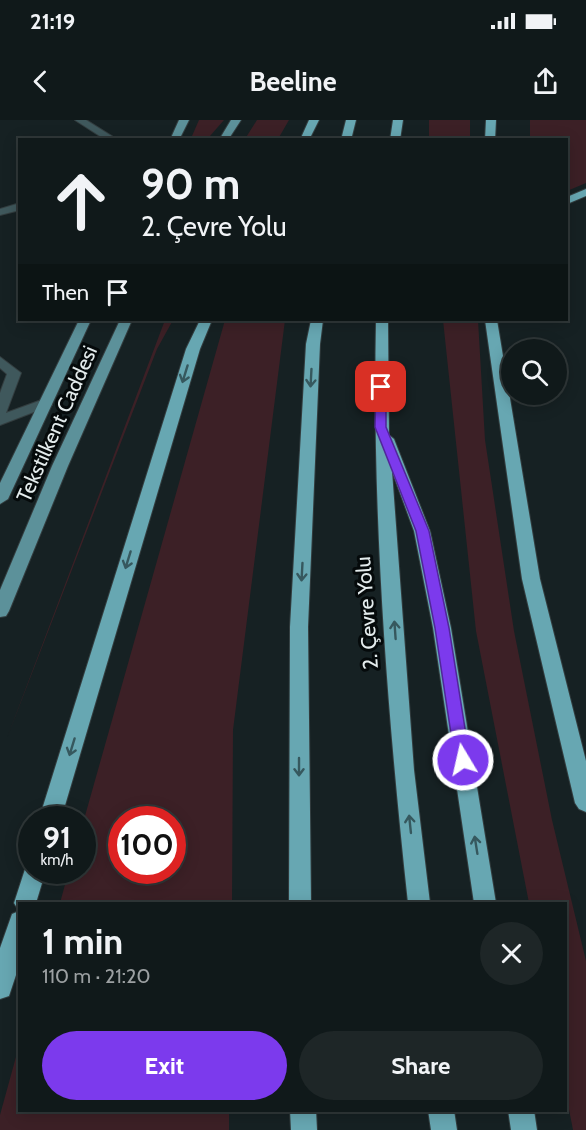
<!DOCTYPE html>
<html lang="en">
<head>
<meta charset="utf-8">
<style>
  :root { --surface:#10191a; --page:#1e2627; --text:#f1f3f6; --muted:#9ca0a2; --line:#303839; --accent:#7c3aed }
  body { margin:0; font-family:Cabin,sans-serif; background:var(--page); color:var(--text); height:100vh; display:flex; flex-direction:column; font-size:22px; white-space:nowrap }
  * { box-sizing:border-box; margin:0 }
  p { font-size:20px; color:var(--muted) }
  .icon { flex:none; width:33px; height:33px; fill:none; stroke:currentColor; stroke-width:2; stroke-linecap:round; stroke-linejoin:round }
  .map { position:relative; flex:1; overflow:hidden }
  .panel { position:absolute; left:18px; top:782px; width:549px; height:210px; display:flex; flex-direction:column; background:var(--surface); border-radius:0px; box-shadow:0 3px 15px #0003,0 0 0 2px var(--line) }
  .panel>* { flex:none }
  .banner { position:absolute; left:18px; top:18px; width:550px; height:183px; border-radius:0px; box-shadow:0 3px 15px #0003,0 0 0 2px var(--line); background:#10191a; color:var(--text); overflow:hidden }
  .tools { position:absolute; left:501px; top:219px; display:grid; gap:12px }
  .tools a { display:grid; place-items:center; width:66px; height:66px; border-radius:50%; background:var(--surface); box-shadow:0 3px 15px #0003,0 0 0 2px var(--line); font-size:30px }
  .speed { position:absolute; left:18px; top:686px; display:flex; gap:12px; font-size:30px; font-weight:700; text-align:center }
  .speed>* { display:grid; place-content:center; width:78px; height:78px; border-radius:50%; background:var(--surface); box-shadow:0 3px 15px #0003,0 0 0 2px var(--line); line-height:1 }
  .speed small { font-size:15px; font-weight:400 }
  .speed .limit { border:9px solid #d22; background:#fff; color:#111 }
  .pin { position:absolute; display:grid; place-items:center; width:51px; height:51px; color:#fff; margin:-26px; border-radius:12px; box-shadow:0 3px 9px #0006 }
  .me { position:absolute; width:66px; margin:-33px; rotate:351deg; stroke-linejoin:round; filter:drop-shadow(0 0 4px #0008) }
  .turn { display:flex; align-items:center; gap:21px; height:126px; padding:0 24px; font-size:27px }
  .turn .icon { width:78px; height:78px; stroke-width:2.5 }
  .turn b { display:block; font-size:42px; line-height:51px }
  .then { display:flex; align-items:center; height:57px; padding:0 24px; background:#0003; gap:12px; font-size:22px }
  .round { display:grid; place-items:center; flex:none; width:63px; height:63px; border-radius:32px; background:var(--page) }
  .head { display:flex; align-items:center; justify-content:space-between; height:102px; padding:0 24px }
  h1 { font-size:36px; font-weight:700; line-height:45px }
  .primary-button { display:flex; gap:12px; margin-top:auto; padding:12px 24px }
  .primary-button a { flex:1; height:69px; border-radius:36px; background:var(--accent); color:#fff; font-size:24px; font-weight:700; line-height:69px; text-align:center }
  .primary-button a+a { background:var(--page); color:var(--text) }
  .status { display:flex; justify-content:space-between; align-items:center; height:42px; padding:0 30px; background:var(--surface); direction:ltr }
  .status svg { height:16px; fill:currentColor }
  header { display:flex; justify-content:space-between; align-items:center; height:78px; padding:0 24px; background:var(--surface); font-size:27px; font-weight:700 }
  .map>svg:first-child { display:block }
  .green { fill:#3c2026; fill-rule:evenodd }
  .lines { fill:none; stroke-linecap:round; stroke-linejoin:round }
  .minor-casing { stroke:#333d3f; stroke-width:2 }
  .tertiary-casing { stroke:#333d3f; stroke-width:2 }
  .primary-casing { stroke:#333d3f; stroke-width:2 }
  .motorway-casing { stroke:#333d3f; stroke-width:2 }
  .minor { fill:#3f585c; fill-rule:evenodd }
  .tertiary { fill:#3f585c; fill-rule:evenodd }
  .primary { fill:#5c919a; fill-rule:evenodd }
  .motorway { fill:#67a7b2; fill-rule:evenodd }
  .oneway { stroke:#36585e }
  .route { fill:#7c3aed; stroke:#51269a; stroke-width:1.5 }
  .labels { text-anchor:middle; stroke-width:6; stroke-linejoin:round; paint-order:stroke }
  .street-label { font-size:21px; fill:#e4eced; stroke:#050a0b }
</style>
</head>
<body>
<div class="status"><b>21:19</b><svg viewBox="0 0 49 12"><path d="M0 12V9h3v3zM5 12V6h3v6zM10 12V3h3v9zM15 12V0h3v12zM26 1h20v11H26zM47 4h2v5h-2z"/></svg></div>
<header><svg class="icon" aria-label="back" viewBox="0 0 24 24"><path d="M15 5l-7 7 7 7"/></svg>Beeline<svg class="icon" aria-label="share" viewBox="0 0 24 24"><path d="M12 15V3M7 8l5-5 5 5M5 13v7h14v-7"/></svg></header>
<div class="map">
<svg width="586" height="1010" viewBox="0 0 586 1010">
  <rect width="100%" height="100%" fill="#162123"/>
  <path class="green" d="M199,0H224L210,16H192Z
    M257,0H289L278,19H245Z
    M429,0H470V19H429Z
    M530,0H586V63L567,71V20L530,19Z
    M165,200H173L157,229L7,618Z
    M225,200H285L233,610L232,783H60L69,750H82L83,703ZM122,699H172V750H122Z
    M443,200H478L485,320L514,511L552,700L586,841V1010H573L566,974V783H529L476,511Z
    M19,926L20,990H229V1010H0V995Z"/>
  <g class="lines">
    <g class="minor-casing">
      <path id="minor" d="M75,0H86L118,20H106Z
        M0,237L21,253L6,293L47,278L52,279V285L0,305V273L7,254L0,248Z"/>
    </g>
    <g class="tertiary-casing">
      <path id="tertiary" d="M20,83V90L0,95V89Z"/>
    </g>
    <g class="primary-casing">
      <path id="primary" d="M179,0H189L179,20H170Z
        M231,0H241L228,20H219Z
        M79,200H91L8,379L0,384V363Z
        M120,200H132L68,346L9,491L6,496L0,497V470L52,346Z"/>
    </g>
    <g class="motorway-casing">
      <path id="motorway" d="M309,0H319L309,20H300Z
        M346,0H356L351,20H341Z
        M393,0H403L400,20H390Z
        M486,0H496L495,20H485Z
        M586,69V76L567,84V77Z
        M200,200H212L200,229L61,699H39L186,229Z
        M311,200H323L320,224L308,507L311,783H289L290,507L306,224Z
        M376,200H388L389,315L394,319L430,411L451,508L496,783H474L433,508L414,411L392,351L414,650L430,783H408C387,590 372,394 376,200Z
        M485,200H497L540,459L586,641V692L579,689L575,683L522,459Z
        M32,741V750H46L36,783H20V843L9,876L0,879V828L12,794L19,791L14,783L27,743Z
        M290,990H316L317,1010H291Z
        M428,990H454L457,1010H431Z
        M508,990H534L537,1010H511Z"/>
    </g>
    <use href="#minor" class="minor"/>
    <use href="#tertiary" class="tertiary"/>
    <use href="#primary" class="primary"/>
    <use href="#motorway" class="motorway"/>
  </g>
  <defs><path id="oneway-shaft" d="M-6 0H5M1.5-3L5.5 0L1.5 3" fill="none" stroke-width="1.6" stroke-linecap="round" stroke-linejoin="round" transform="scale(1.5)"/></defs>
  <g class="oneway">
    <use href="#oneway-shaft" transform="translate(185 254) rotate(107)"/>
    <use href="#oneway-shaft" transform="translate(311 258) rotate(93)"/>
    <use href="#oneway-shaft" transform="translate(128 440) rotate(107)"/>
    <use href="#oneway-shaft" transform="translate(302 452) rotate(93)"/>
    <use href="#oneway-shaft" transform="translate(395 510) rotate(-94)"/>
    <use href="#oneway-shaft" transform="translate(72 627) rotate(107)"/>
    <use href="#oneway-shaft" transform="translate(299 647) rotate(90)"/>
    <use href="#oneway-shaft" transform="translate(410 704) rotate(-96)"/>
    <use href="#oneway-shaft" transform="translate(476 725) rotate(-99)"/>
  </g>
  <path class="route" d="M381,264L386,267V307L429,411L449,508L470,640L463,646L455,640L435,508L416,411L375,307L376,267Z"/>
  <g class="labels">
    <g class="street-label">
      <text transform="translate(57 304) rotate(-66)" y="7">Tekstilkent Caddesi</text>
      <text transform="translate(367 493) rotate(-94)" y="7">2. Çevre Yolu</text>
    </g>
  </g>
</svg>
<div class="tools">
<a><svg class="icon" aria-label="search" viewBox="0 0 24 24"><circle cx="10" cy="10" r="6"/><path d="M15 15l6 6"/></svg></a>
</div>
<div class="speed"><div>91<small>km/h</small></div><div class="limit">100</div></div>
<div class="pin" style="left:381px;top:267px;background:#d93025"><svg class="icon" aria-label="arrive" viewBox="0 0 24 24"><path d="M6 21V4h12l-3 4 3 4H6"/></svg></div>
<svg class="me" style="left:463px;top:640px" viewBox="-20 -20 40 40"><circle r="17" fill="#7c3aed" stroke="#fff" stroke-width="3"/><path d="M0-11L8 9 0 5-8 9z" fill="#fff"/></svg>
<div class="banner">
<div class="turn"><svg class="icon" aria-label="ahead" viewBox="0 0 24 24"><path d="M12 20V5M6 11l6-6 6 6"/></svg><div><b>90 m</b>2. Çevre Yolu</div></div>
<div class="then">Then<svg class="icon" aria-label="arrive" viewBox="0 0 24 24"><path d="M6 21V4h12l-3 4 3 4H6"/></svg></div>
</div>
<section class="panel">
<div class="head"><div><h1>1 min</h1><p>110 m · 21:20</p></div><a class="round"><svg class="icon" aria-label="close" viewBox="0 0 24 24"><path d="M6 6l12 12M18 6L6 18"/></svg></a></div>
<div class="primary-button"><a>Exit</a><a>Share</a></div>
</section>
</div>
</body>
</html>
